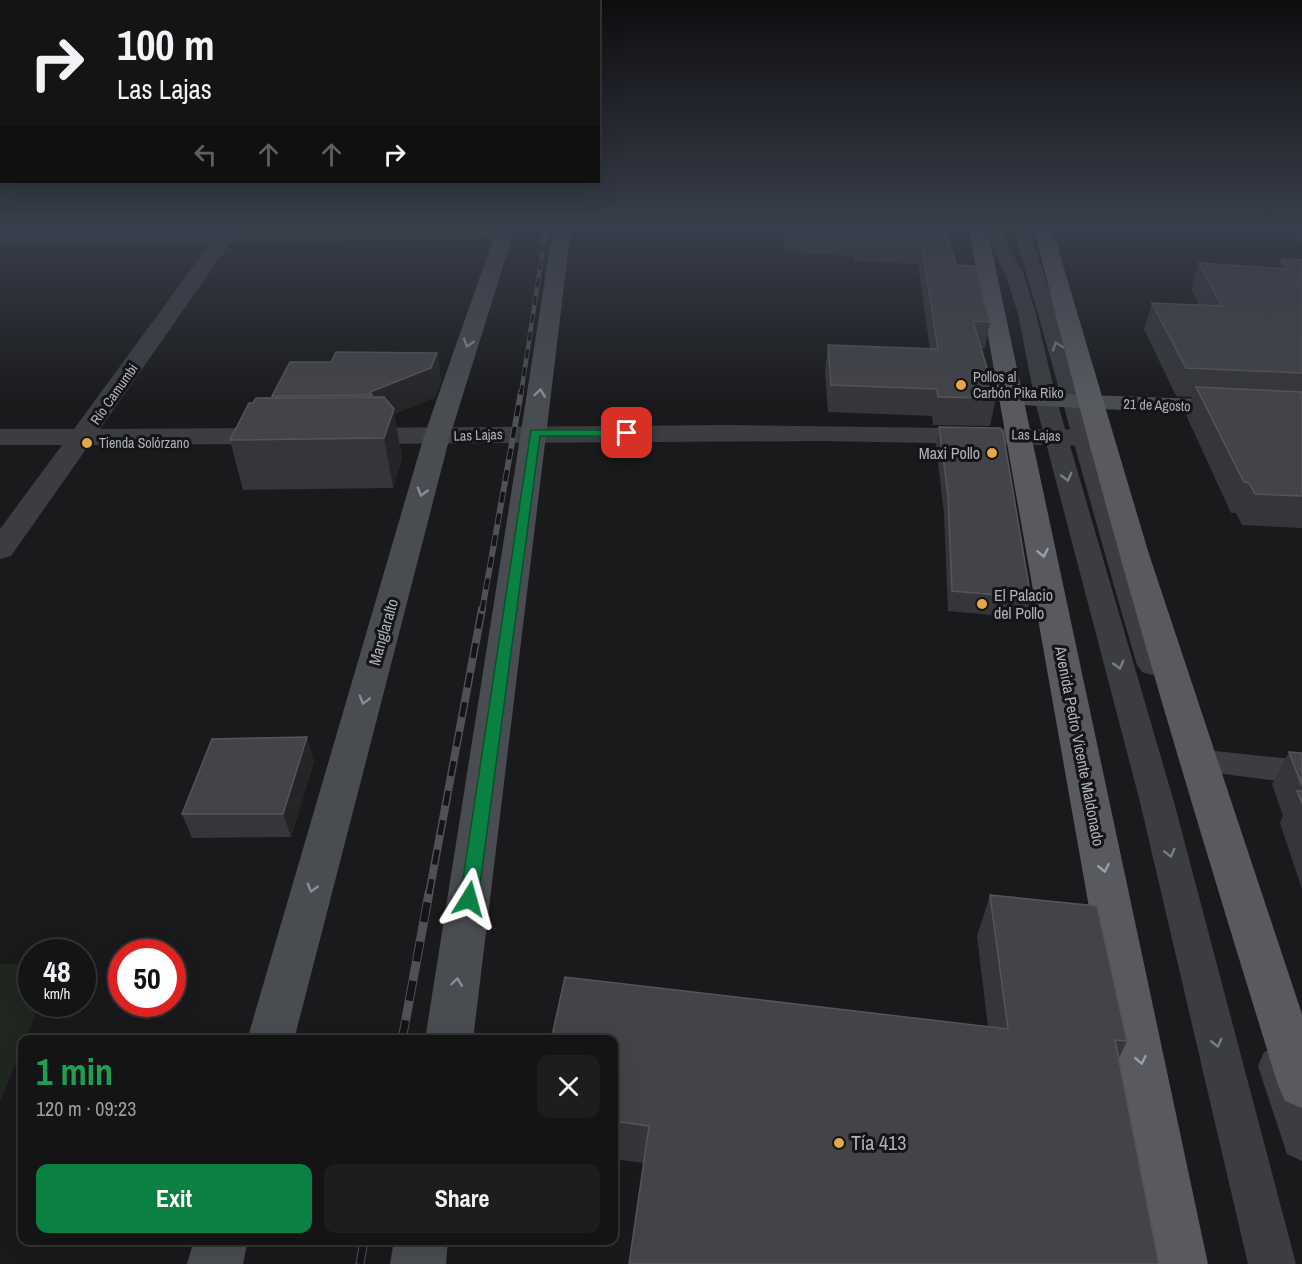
<!DOCTYPE html>
<html lang="en">
<head>
<meta charset="utf-8">
<style>
  :root { --surface:#141415; --page:#1d1d1e; --text:#f1f3f6; --muted:#9d9ea0; --line:#333334; --accent:#0b8043 }
  body { margin:0; font-family:"Archivo Narrow",sans-serif; background:var(--page); color:var(--text); height:100vh; display:flex; flex-direction:column; font-size:22px; white-space:nowrap }
  * { box-sizing:border-box; margin:0 }
  p { font-size:20px; color:var(--muted) }
  .icon { flex:none; width:33px; height:33px; fill:none; stroke:currentColor; stroke-width:2; stroke-linecap:round; stroke-linejoin:round }
  .map { position:relative; flex:1; overflow:hidden }
  .sheet { position:absolute; left:18px; top:1035px; width:600px; height:210px; display:flex; flex-direction:column; background:var(--surface); border-radius:12px; box-shadow:0 6px 24px #0002,0 0 0 2px var(--line) }
  .sheet>* { flex:none }
  .hud { position:absolute; left:0px; top:0px; width:600px; height:183px; box-shadow:0 6px 24px #0002,0 0 0 2px var(--line); background:#141415; color:var(--text); overflow:hidden }
  .speed { position:absolute; left:18px; top:939px; display:flex; gap:12px; font-size:30px; font-weight:700; text-align:center }
  .speed>* { display:grid; place-content:center; width:78px; height:78px; border-radius:50%; background:var(--surface); box-shadow:0 6px 24px #0002,0 0 0 2px var(--line); line-height:1 }
  .speed small { font-size:15px; font-weight:400 }
  .speed .limit { border:9px solid #d22; background:#fff; color:#111 }
  .pin { position:absolute; display:grid; place-items:center; width:51px; height:51px; color:#fff; margin:-26px; border-radius:12px; box-shadow:0 3px 9px #0006 }
  .me { position:absolute; width:66px; margin:-33px; rotate:8deg; stroke-linejoin:round; filter:drop-shadow(0 0 4px #0008) }
  .turn { display:flex; align-items:center; gap:21px; height:126px; padding:0 18px; font-size:27px }
  .turn .icon { width:78px; height:78px; stroke-width:2.5 }
  .turn b { display:block; font-size:42px; line-height:51px }
  .lanes { display:flex; align-items:center; height:57px; padding:0 18px; background:#0003; justify-content:center; gap:30px; direction:ltr }
  .lanes .off { opacity:.35 }
  .round { display:grid; place-items:center; flex:none; width:63px; height:63px; border-radius:12px; background:var(--page) }
  .summary { display:flex; align-items:center; justify-content:space-between; height:102px; padding:0 18px }
  h1 { font-size:36px; font-weight:800; line-height:45px; color:#1e9e55 }
  .action { display:flex; gap:12px; margin-top:auto; padding:12px 18px }
  .action a { flex:1; height:69px; border-radius:12px; background:var(--accent); color:#fff; font-size:24px; font-weight:800; line-height:69px; text-align:center }
  .action a+a { background:var(--page); color:var(--text) }
  .map>svg:first-child { display:block }
  .green { fill:#202721 }
  .lines { fill:none; stroke-linecap:round; stroke-linejoin:round }
  .lane { fill:#3b3d41; fill-rule:evenodd }
  .street { fill:#3b3d41; fill-rule:evenodd }
  .secondary { fill:#494c51; fill-rule:evenodd }
  .primary { fill:#585a60; fill-rule:evenodd }
  .rail-far3-casing { stroke:#4e5156; stroke-width:4.5 }
  .rail-far2-casing { stroke:#4e5156; stroke-width:6 }
  .rail-far1-casing { stroke:#4e5156; stroke-width:8 }
  .rail-casing { stroke:#4e5156; stroke-width:9 }
  .rail-far3 { stroke:#151517; stroke-width:3; stroke-dasharray:9; stroke-linecap:butt }
  .rail-far2 { stroke:#151517; stroke-width:4; stroke-dasharray:11; stroke-linecap:butt }
  .rail-far1 { stroke:#151517; stroke-width:5; stroke-dasharray:15; stroke-linecap:butt }
  .rail { stroke:#151517; stroke-width:7; stroke-dasharray:20; stroke-linecap:butt }
  .wall { fill:#36363a }
  .shaded-wall { fill:#252528 }
  .building { fill:#434448; stroke:#54555a; stroke-width:1.5 }
  .oneway { stroke:#8b8e96 }
  .oneway2 { stroke:#7a7d84 }
  .oneway3 { stroke:#9da0a9 }
  .route { fill:#0b8043; stroke:#07532c; stroke-width:1.5 }
  .poi-dot { fill:#e6a748; stroke:#151517; stroke-width:2 }
  .labels { text-anchor:middle; stroke-width:6; stroke-linejoin:round; paint-order:stroke }
  .far-poi-label { font-size:14px; fill:#aeb2bb; stroke:#151517; text-anchor:start }
  .far-street-label { font-size:14px; fill:#aeb2bb; stroke:#151517 }
  .poi-label { font-size:16px; fill:#aeb2bb; stroke:#151517; text-anchor:end }
  .street-label { font-size:16px; fill:#aeb2bb; stroke:#151517 }
  .near-poi-label { font-size:20px; fill:#aeb2bb; stroke:#151517; text-anchor:start }
</style>
</head>
<body>
<div class="map">
<svg width="1302" height="1264" viewBox="0 0 1302 1264">
  <rect width="100%" height="100%" fill="#1a1a1c"/>
  <path class="green" d="M0,964H31L32,1004H40L25,1039L22,1040V1047L0,1102Z"/>
  <g class="lines">
    <path class="lane" d="M987,228H1003L1006,243L1023,273L1036,314L1057,401L1174,802L1296,1264H1248L1140,802L1035,401L1018,314L1005,273L990,243Z
      M1013,228H1029C1076,373 1119,520 1167,665L1162,672L1152,675L1142,672L1137,665C1094,520 1056,373 1013,228Z
      M1196,749L1302,760V784L1185,769L1180,761L1185,753Z
      M1279,1046L1294,1052L1302,1073V1161L1287,1154L1258,1066L1264,1052Z"/>
    <path class="street" d="M416,228H510L515,232L505,238L231,242L100,429L277,428L286,430L290,436L286,442L277,444L89,445L11,556L0,559V529L62,445H0V429H74L211,242L0,245V233Z
      M727,425L1101,430L1110,432L1114,438L1110,444L1101,446L821,441L353,444L344,442L340,436L344,430L353,428Z"/>
    <path class="secondary" d="M497,228H515L450,436L294,1040H247L424,436Z
      M553,228H571L473,1040H425Z
      M1012,392L1302,403V419L1003,404L1000,399L1003,394Z
      M194,1240H248L243,1264H187Z
      M394,1240H448L446,1264H390Z"/>
    <path class="primary" d="M969,228H987L1208,1264H1152Z
      M1034,228H1052L1148,551L1302,1014V1108L1285,1101L1278,1085C1190,801 1104,517 1034,228Z"/>
    <g class="rail-far3-casing">
      <path id="rail-far3" d="M521,394L546,228"/>
    </g>
    <g class="rail-far2-casing">
      <path id="rail-far2" d="M482,611L521,392"/>
    </g>
    <g class="rail-far1-casing">
      <path id="rail-far1" d="M429,894L482,609"/>
    </g>
    <g class="rail-casing">
      <path id="rail" d="M402,1040L429,893
        M360,1264L364,1240"/>
    </g>
    <use href="#rail-far3" class="rail-far3"/>
    <use href="#rail-far2" class="rail-far2"/>
    <use href="#rail-far1" class="rail-far1"/>
    <use href="#rail" class="rail"/>
  </g>
  <path class="wall" d="M784,228H945L956,265L990,322L985,348H981L996,398L990,426L933,425L932,416L828,412L825,371L828,345L930,349L918,264L855,261L854,256L783,252Z
    M1289,228H1302V244Z
    M1281,259L1302,260V528L1242,525L1236,513H1231L1186,415L1192,397L1176,396L1144,329L1152,303L1199,305L1191,288L1199,263L1278,268Z
    M437,353L441,381L435,397L394,414L402,458L393,488L243,490L230,440L253,403L272,397V396L331,362Z
    M939,427L1031,598L1025,618L948,611L944,514L936,445Z
    M1289,752L1302,753V889L1280,823L1283,816L1272,784Z
    M314,761L291,837L192,838L182,814Z
    M990,895L1127,1041L1119,1058L644,1163L614,1159V1040L988,1027L977,936Z"/>
  <path class="shaded-wall" d="M437,353L441,381L435,397L394,414L402,458L393,488L384,438L377,421L372,395L370,392Z
    M307,737L314,761L291,837L283,814Z"/>
  <path class="building" d="M784,228H945L956,265L975,266L990,322L973,321L996,398L938,397L937,389L831,385L828,345L938,349L921,240L858,238L857,232L784,229Z
    M1281,259L1302,260V373L1186,368L1152,303L1222,306L1199,263L1289,269Z
    M336,352L437,353L431,368L370,392L372,395L272,396L290,362H331Z
    M1196,387L1302,392V496L1255,494L1249,483L1244,482Z
    M384,397L394,409L384,438L230,440L249,403H253L256,398Z
    M939,427L1000,428L1003,432L1031,598L952,591L948,495Z
    M307,737L283,814H182L212,739Z
    M1289,752L1302,753V786Z
    M1297,791H1302V803Z
    M990,895L1097,906L1127,1041L1115,1040L1159,1264H629L649,1126L614,1121V1040H551L565,977L1008,1029Z"/>
  <defs><path id="oneway-chevron" d="M-2-3.5L2.5 0L-2 3.5" fill="none" stroke-width="1.6" stroke-linecap="round" stroke-linejoin="round" transform="scale(1.5)"/></defs>
  <g class="oneway">
    <use href="#oneway-chevron" transform="translate(468 343) rotate(108)"/>
    <use href="#oneway-chevron" transform="translate(540 393) rotate(-82)"/>
    <use href="#oneway-chevron" transform="translate(422 492) rotate(106)"/>
    <use href="#oneway-chevron" transform="translate(364 700) rotate(106)"/>
    <use href="#oneway-chevron" transform="translate(312 888) rotate(106)"/>
    <use href="#oneway-chevron" transform="translate(457 982) rotate(-82)"/>
  </g>
  <g class="oneway2">
    <use href="#oneway-chevron" transform="translate(1057 346) rotate(-108)"/>
    <use href="#oneway-chevron" transform="translate(1067 477) rotate(75)"/>
    <use href="#oneway-chevron" transform="translate(1119 665) rotate(74)"/>
    <use href="#oneway-chevron" transform="translate(1170 853) rotate(76)"/>
    <use href="#oneway-chevron" transform="translate(1217 1043) rotate(76)"/>
  </g>
  <g class="oneway3">
    <use href="#oneway-chevron" transform="translate(1043 553) rotate(79)"/>
    <use href="#oneway-chevron" transform="translate(1104 868) rotate(79)"/>
    <use href="#oneway-chevron" transform="translate(1141 1060) rotate(79)"/>
  </g>
  <linearGradient id="sky" x2="0" y2="1"><stop stop-color="#0e0e0f"/><stop offset="0.56" stop-color="#383e4b"/><stop offset="1" stop-color="#383e4b" stop-opacity="0"/></linearGradient>
  <rect width="1302" height="404" fill="url(#sky)"/>
  <path class="route" d="M531,430H627L632,433L627,436H540L478,899L475,905L469,907L463,905L460,899Z"/>
  <g class="poi-dot">
    <circle cx="961" cy="385" r="6"/>
    <circle cx="87" cy="443" r="6"/>
    <circle cx="992" cy="453" r="6"/>
    <circle cx="982" cy="604" r="6"/>
    <circle cx="839" cy="1143" r="6"/>
  </g>
  <g class="labels">
    <g class="far-poi-label">
      <text x="973" y="382">Pollos al<tspan x="973" dy="16">Carbón Pika Riko</tspan></text>
      <text x="99" y="448">Tienda Solórzano</text>
    </g>
    <g class="far-street-label">
      <text transform="translate(114 394) rotate(-55)" y="5">Río Camumbi</text>
      <text transform="translate(1157 405) rotate(2)" y="5">21 de Agosto</text>
      <text transform="translate(478 435) rotate(-2)" y="5">Las Lajas</text>
      <text transform="translate(1036 435) rotate(2)" y="5">Las Lajas</text>
    </g>
    <g class="poi-label">
      <text x="980" y="459">Maxi Pollo</text>
      <text x="994" y="601" text-anchor="start">El Palacio<tspan x="994" dy="18">del Pollo</tspan></text>
    </g>
    <g class="street-label">
      <text transform="translate(383 632) rotate(-74)" y="6">Manglaralto</text>
      <text transform="translate(1080 746) rotate(79)" y="6">Avenida Pedro Vicente Maldonado</text>
    </g>
    <g class="near-poi-label">
      <text x="851" y="1150">Tía 413</text>
    </g>
  </g>
</svg>
<div class="speed"><div>48<small>km/h</small></div><div class="limit">50</div></div>
<div class="pin" style="left:627px;top:433px;background:#d93025"><svg class="icon" aria-label="arrive" viewBox="0 0 24 24"><path d="M6 21V4h12l-3 4 3 4H6"/></svg></div>
<svg class="me" style="left:469px;top:899px" viewBox="-20 -20 40 40"><path d="M0-17L14 15 0 8-14 15z" fill="#0b8043" stroke="#fff" stroke-width="4"/></svg>
<div class="hud">
<div class="turn"><svg class="icon" aria-label="right" viewBox="0 0 24 24"><path d="M7 20v-9h11M14 6l5 5-5 5"/></svg><div><b>100 m</b>Las Lajas</div></div>
<div class="lanes"><svg class="icon off" aria-label="left" viewBox="0 0 24 24"><path d="M17 20v-9H6M10 6l-5 5 5 5"/></svg><svg class="icon off" aria-label="ahead" viewBox="0 0 24 24"><path d="M12 20V5M6 11l6-6 6 6"/></svg><svg class="icon off" aria-label="ahead" viewBox="0 0 24 24"><path d="M12 20V5M6 11l6-6 6 6"/></svg><svg class="icon" aria-label="right" viewBox="0 0 24 24"><path d="M7 20v-9h11M14 6l5 5-5 5"/></svg></div>
</div>
<section class="sheet">
<div class="summary"><div><h1>1 min</h1><p>120 m · 09:23</p></div><a class="round"><svg class="icon" aria-label="close" viewBox="0 0 24 24"><path d="M6 6l12 12M18 6L6 18"/></svg></a></div>
<div class="action"><a>Exit</a><a>Share</a></div>
</section>
</div>
</body>
</html>
